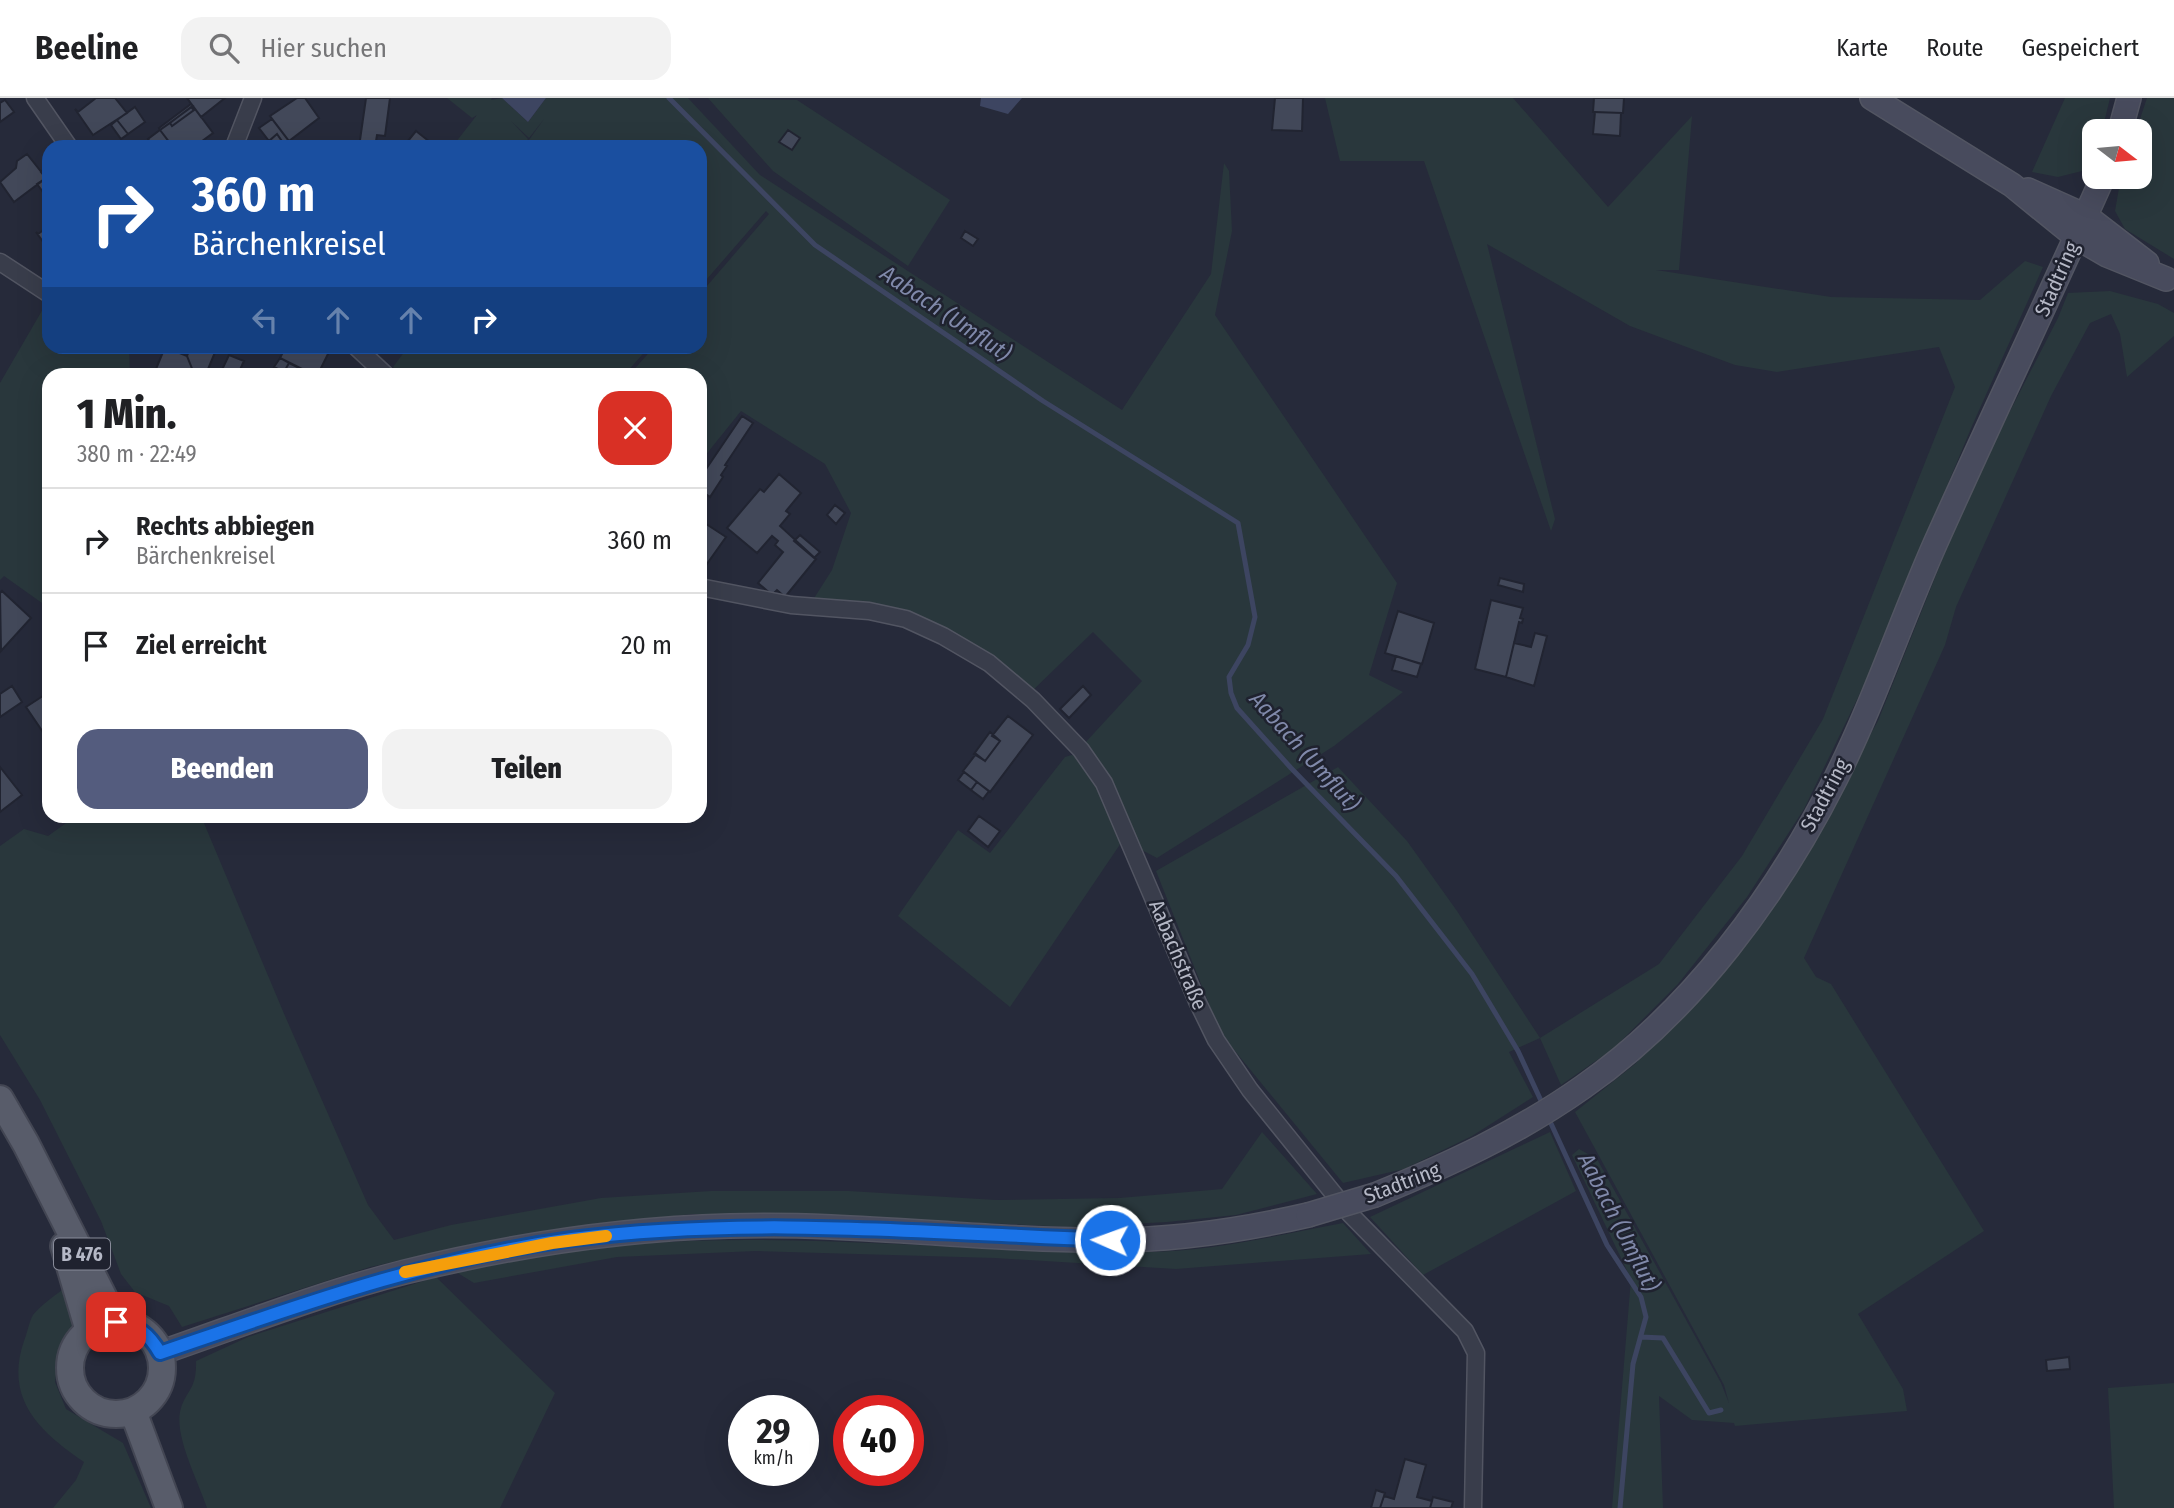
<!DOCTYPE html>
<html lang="de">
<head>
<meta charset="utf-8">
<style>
  :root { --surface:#fff; --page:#f2f2f2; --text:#202124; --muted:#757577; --line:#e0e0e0; --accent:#545c7e }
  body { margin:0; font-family:"Fira Sans Condensed",sans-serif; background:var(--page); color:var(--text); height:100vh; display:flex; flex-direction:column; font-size:26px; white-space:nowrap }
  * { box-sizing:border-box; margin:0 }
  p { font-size:23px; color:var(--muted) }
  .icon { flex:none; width:38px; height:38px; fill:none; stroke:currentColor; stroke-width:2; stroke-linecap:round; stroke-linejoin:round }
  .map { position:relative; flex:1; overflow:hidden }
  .side { position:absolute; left:42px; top:270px; width:665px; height:455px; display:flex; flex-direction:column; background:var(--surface); border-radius:21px; box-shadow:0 7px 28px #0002 }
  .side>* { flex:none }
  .hud { position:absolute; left:42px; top:42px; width:665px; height:214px; border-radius:21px; box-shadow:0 7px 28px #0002; background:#1a4fa0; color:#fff; overflow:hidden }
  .needle { width:46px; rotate:106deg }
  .controls { position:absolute; left:2082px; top:21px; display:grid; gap:14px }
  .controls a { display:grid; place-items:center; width:70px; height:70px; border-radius:14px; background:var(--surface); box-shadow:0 7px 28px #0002; font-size:35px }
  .speed { position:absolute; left:728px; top:1297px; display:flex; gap:14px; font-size:35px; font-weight:700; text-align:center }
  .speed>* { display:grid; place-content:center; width:91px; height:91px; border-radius:50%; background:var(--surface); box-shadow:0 7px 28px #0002; line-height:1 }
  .speed small { font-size:18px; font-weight:400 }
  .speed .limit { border:10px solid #d22; background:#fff; color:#111 }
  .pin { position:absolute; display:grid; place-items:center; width:60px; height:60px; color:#fff; margin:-30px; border-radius:14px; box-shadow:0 4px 10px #0006 }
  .me { position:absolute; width:77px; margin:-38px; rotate:272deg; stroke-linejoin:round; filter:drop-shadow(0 0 5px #0008) }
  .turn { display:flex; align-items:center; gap:24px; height:147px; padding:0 35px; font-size:32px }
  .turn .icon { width:91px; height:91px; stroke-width:2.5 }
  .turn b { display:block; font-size:49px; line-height:60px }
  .lanes { display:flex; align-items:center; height:66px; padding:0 35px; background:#0003; justify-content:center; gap:35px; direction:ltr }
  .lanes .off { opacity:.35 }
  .round { display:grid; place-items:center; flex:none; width:74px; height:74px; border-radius:21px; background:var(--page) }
  .summary { display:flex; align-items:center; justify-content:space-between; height:119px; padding:0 35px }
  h1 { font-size:42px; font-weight:800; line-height:52px }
  .button { display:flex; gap:14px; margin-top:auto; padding:14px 35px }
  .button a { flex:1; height:80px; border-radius:21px; background:var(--accent); color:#fff; font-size:28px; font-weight:800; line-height:80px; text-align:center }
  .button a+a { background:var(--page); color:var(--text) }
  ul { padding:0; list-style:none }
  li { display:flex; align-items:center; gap:21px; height:105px; padding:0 35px; border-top:2px solid var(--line) }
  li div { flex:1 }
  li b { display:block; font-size:26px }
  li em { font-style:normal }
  header { display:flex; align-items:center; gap:42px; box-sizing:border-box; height:98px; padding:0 35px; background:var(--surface); border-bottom:2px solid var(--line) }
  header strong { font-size:33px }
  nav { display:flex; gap:38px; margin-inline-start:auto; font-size:24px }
  .search { width:490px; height:63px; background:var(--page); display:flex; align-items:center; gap:18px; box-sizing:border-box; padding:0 24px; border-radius:21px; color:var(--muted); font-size:26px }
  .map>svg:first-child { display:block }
  .green { fill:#29373c }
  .water { fill:#3d4561 }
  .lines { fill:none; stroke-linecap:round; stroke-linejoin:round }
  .stream { stroke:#3d4561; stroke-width:5 }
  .building { fill:#424859; stroke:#212431; stroke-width:2 }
  .street-casing { stroke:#525562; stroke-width:19 }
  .secondary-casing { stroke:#525562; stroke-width:26 }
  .primary-casing { stroke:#434653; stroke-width:30 }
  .street { stroke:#393d4b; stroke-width:16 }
  .secondary { stroke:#484b5d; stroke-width:23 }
  .primary { stroke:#585c6a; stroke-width:26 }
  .secondary-bridge-casing { stroke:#525562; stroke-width:26; stroke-linecap:butt }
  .secondary-bridge { stroke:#484b5d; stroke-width:23 }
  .route-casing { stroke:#114b97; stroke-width:18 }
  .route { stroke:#1a73e8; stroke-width:12 }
  .slow { stroke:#f59e0b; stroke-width:12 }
  .labels { text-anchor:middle; stroke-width:5; stroke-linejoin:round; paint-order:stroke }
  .shield { fill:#1f222f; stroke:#888b99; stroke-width:2 }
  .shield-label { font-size:19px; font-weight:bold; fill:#b5b8c6 }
  .street-label { font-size:21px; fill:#b5b8c6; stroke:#1f222f }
  .water-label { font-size:23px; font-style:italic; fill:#8089aa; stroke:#1f222f }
</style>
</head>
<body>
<header>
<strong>Beeline</strong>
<div class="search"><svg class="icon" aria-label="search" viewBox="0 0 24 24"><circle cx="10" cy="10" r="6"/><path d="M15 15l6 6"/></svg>Hier suchen</div>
<nav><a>Karte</a><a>Route</a><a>Gespeichert</a></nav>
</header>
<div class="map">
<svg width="2174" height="1410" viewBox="0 0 2174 1410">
  <rect width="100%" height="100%" fill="#262a3a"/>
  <path class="green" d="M447,0H492L491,2L502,0L528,24L546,0H688L760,77L1122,312L1211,176L1224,65L1229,73L1232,133L1215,217L1397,485L1369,577L1403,594L1334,648L1157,760L1140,751L1084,646L1142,583L1093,534L1032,593L924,522L811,505L832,472L851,415L825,366L741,313L700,364V276H630L654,249L700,248V196L769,116L766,113L700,189V49H524L544,21L529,40L511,23L528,41L522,49H452L477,17L472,20Z
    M708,0L797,2L950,102L908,168L773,73Z
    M1325,0H1513L1608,109L1692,18L1679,172H1656L1831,199L1980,202L2025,163L2043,169L1972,328L1865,585L1804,711L1747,799L1678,886L1613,951L1561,987L1540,940L1509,954L1533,999L1472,1038L1404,1071L1343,1085L1221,936L1156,773L1338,669L1407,743L1457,813L1540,940L1659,866L1742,758L1823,621L1955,289L1939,249L1777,274L1735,267L1630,228L1487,146L1555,421L1551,433L1424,63H1340Z
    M2065,0H2110L2102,33H2095V47L2082,73L2058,79L2032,74Z
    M2147,0H2174V161L2125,131L2115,113L2121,79H2140V33H2136Z
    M2110,193L2158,206L2174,215V238L2127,279L2120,236L2111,216L2090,225L2051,298L1956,509L1945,547L1804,860L1816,879L1831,886L1984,1133L1858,1216L1903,1291L1907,1313L1735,1328L1734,1325L1692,1322L1659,1298L1663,1410H1612L1631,1181L1572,1057L1579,1051L1597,1061L1721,1285L1729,1305L1724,1287L1575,1014L1635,966L1713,887L1800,763L1878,623L1971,389L2058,220L2068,195Z
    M47,204L49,248L129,249L130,276H49V510L4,478L0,482V285Z
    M408,249V248L649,249L625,276H401L393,269Z
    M1075,656L1091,677L1123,742L1010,909L898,818L958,732L990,755L1065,659Z
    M76,718H201L285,918L368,1107L394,1142L451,1127L601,1100L711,1093H849L996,1102L1120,1100L1222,1091L1262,1034L1317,1096L1236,1117L1167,1124L1072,1129L780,1116H692L578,1129L482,1144L370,1169L182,1229L169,1208L135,1194L121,1176L101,1123L40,1002L0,937V748L24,731L48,738Z
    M1550,1034L1576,1093L1423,1177L1370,1119Z
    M1343,1125L1371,1156L1176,1171L995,1160L756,1153L617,1159L474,1185L456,1174C518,1163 582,1149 645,1145C813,1134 981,1156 1149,1154C1214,1153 1279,1137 1343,1125Z
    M62,1170L73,1227L60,1253L55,1284L66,1311L123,1345L151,1410H53L76,1382L84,1364C40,1334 4,1301 24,1243C27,1236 29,1224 33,1217C40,1208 53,1199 62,1192L57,1175Z
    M436,1179L555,1295L500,1410H207C199,1385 175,1340 180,1314C185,1292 197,1293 196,1263L248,1239Z
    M2174,1285V1410H2114L2108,1290Z"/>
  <path class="water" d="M502,0H546L528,24Z
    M981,0H1022L1008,16L980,8Z"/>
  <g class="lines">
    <path class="stream" d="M669,0L815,147L1043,303L1238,425L1255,519L1248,547L1229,579L1231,595L1237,610L1291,670L1396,778L1472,876L1518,953L1543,1007
      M1548,1019L1607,1147L1641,1199L1646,1219L1633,1266L1620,1410
      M1641,1239L1663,1240L1709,1315L1721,1312"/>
  </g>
  <path class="building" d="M115,0L127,15L93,37L75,11L78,14L96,0Z
    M187,0H225L201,19Z
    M297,0H305L319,20L289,43L270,18Z
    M366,0H390L385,38L377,37L375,49H359Z
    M1275,0H1303L1302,33L1272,32Z
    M1594,0H1624L1623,15L1593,14Z
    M5,2L14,14L0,24V5Z
    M191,6L193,8L160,32L159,30Z
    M193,8L213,35L194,49H173L160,32L170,25L172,28L194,12Z
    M135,9L145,24L128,36L117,22Z
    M191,9L194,12L172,28L170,25Z
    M1595,14L1621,15L1620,38L1593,36Z
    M272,21L288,42L284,46L277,36L269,43L259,30Z
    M117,22L128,36L121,41L111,27Z
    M160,32L173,49H154L148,41Z
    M788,32L800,40L792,52L779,44Z
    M416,33L435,48L434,49H403Z
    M277,36L284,46L287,49H273L269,43Z
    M27,56L46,80L14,104L0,84L16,70L17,63Z
    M49,67V90L43,94L37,86L46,80L41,74Z
    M49,128V152L36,134L38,136Z
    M965,133L978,141L973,148L961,140Z
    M191,248H208L216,252L206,276H192L193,273L187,258Z
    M332,248L318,276H312L280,260L286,248Z
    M165,249L187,258L193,273L192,276H168L156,271Z
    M229,257L244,263L238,276H220Z
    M280,260L289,265L284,274L274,269Z
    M289,265L312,276H290L284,274Z
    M742,318L753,325L725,367L727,368L721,377L723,379L710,399L700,392V380Z
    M779,376L801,395L786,413L790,416L780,428L816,461L785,499L777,492L772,497L758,485L783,454L775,447L778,443L772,438L757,455L727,430L760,391L764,394Z
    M835,407L845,415L836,426L827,417Z
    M700,422L726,439L704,470L700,467Z
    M800,437L820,454L814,460L794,443Z
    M1500,480L1524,486L1523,494L1498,487Z
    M2,493L31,520L1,553L0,495Z
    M1491,502L1523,510L1520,520L1523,521L1522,525L1519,524L1506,579L1475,571Z
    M1398,513L1434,525L1422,566L1385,555Z
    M1535,535L1547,538L1534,588L1506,579L1514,545L1531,549Z
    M1396,558L1421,566L1417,579L1392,572Z
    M12,588L22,604L0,619V596Z
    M1083,588L1091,597L1069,620L1060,611Z
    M49,594V643L26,609Z
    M1008,618L1033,637L990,694L963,673L976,656L985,663L1000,643L992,638Z
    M990,634L1000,643L985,663L974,656Z
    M0,669L22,697L0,714Z
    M964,674L977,684L971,692L958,682Z
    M977,684L989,693L983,701L971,692Z
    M979,718L1000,733L988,749L968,733Z
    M2069,1259L2070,1271L2047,1273L2046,1262Z
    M1405,1361L1426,1367L1417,1399L1432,1403L1430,1410H1380L1384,1398L1394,1401Z
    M1376,1392L1385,1395L1380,1410H1371Z
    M1433,1399L1453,1404L1451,1410H1430Z"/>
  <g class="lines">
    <g class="street-casing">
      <path id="street" d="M35,0L69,49
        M234,49L253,0
        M0,164L49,196
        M355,248L385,276
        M700,489L791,507L869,513L906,521L943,538L989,565L1033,602L1081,652L1104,685L1197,903L1216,942L1250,992L1350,1116L1465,1233L1476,1255L1473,1410"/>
    </g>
    <g class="secondary-casing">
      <path id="secondary" d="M1872,0L2012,87L2076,139L2107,157L2166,181
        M2120,33L2129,0
        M2028,92L2086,118L2147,165
        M1375,1097C1448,1067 1518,1035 1583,989C1692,913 1777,797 1836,680C1874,604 1901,523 1935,446C1990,323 2048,202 2103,79
        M160,1255C241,1227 322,1195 405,1174C510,1148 621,1131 729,1128C856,1124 983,1143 1110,1142C1177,1142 1243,1132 1308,1117"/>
    </g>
    <g class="primary-casing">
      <path id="primary" d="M0,1001L26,1046L116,1224
        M64,1148L89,1233
        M70 1270a46 46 0 1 1 92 0a46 46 0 1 1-92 0Z
        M133,1313L169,1410"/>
    </g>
    <use href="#street" class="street"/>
    <use href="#secondary" class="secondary"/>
    <use href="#primary" class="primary"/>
    <g class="secondary-bridge-casing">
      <path id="secondary-bridge" d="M1308,1117L1375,1097"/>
    </g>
    <use href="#secondary-bridge" class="secondary-bridge"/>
  </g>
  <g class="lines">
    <g class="route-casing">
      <path id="route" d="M116,1224C138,1227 149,1236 160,1255C295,1209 429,1160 572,1141C750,1118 930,1135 1110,1142"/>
    </g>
    <use href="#route" class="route"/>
    <path class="slow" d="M405,1174L552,1145L606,1138"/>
  </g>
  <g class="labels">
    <rect class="shield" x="54" y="1140.5" width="56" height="31" rx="5"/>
    <g class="shield-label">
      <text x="82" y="1163">B 476</text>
    </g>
    <g class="street-label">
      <text transform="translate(2057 181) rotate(-66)" y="7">Stadtring</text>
      <text transform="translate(1825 697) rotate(-62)" y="7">Stadtring</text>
      <text transform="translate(1178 857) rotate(67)" y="7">Aabachstraße</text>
      <text transform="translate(1402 1085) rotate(-21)" y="7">Stadtring</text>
    </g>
    <g class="water-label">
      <text transform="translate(946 215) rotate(34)" y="8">Aabach (Umflut)</text>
      <text transform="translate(1305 653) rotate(48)" y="8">Aabach (Umflut)</text>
      <text transform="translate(1619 1124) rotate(63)" y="8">Aabach (Umflut)</text>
    </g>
  </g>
</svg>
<div class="controls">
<a><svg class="needle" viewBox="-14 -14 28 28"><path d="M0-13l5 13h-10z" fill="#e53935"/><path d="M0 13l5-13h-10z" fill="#757577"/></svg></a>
</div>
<div class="speed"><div>29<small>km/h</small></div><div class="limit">40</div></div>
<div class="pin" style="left:116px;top:1224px;background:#d93025"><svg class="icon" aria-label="arrive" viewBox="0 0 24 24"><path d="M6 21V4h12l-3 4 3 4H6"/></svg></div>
<svg class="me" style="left:1110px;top:1142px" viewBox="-20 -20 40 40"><circle r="17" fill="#1a73e8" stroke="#fff" stroke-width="3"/><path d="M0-11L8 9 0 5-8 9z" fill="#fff"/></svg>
<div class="hud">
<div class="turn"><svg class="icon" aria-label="right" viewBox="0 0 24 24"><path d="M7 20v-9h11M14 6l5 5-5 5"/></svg><div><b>360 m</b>Bärchenkreisel</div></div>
<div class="lanes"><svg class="icon off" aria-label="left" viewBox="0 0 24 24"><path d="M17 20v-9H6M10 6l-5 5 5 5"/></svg><svg class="icon off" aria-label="ahead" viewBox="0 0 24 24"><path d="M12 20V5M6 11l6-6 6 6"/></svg><svg class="icon off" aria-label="ahead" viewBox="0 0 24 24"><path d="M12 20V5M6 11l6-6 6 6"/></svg><svg class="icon" aria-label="right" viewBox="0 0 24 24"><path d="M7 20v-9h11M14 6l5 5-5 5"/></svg></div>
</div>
<section class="side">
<div class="summary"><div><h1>1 Min.</h1><p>380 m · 22:49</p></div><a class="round" style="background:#d93025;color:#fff"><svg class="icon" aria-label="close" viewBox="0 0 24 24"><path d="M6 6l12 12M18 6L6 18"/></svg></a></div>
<ul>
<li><svg class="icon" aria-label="right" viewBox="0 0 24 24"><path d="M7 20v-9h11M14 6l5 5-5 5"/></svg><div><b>Rechts abbiegen</b><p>Bärchenkreisel</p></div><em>360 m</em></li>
<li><svg class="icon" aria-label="arrive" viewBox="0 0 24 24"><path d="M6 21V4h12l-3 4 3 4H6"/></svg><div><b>Ziel erreicht</b></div><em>20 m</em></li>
</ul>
<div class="button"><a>Beenden</a><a>Teilen</a></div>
</section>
</div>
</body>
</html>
